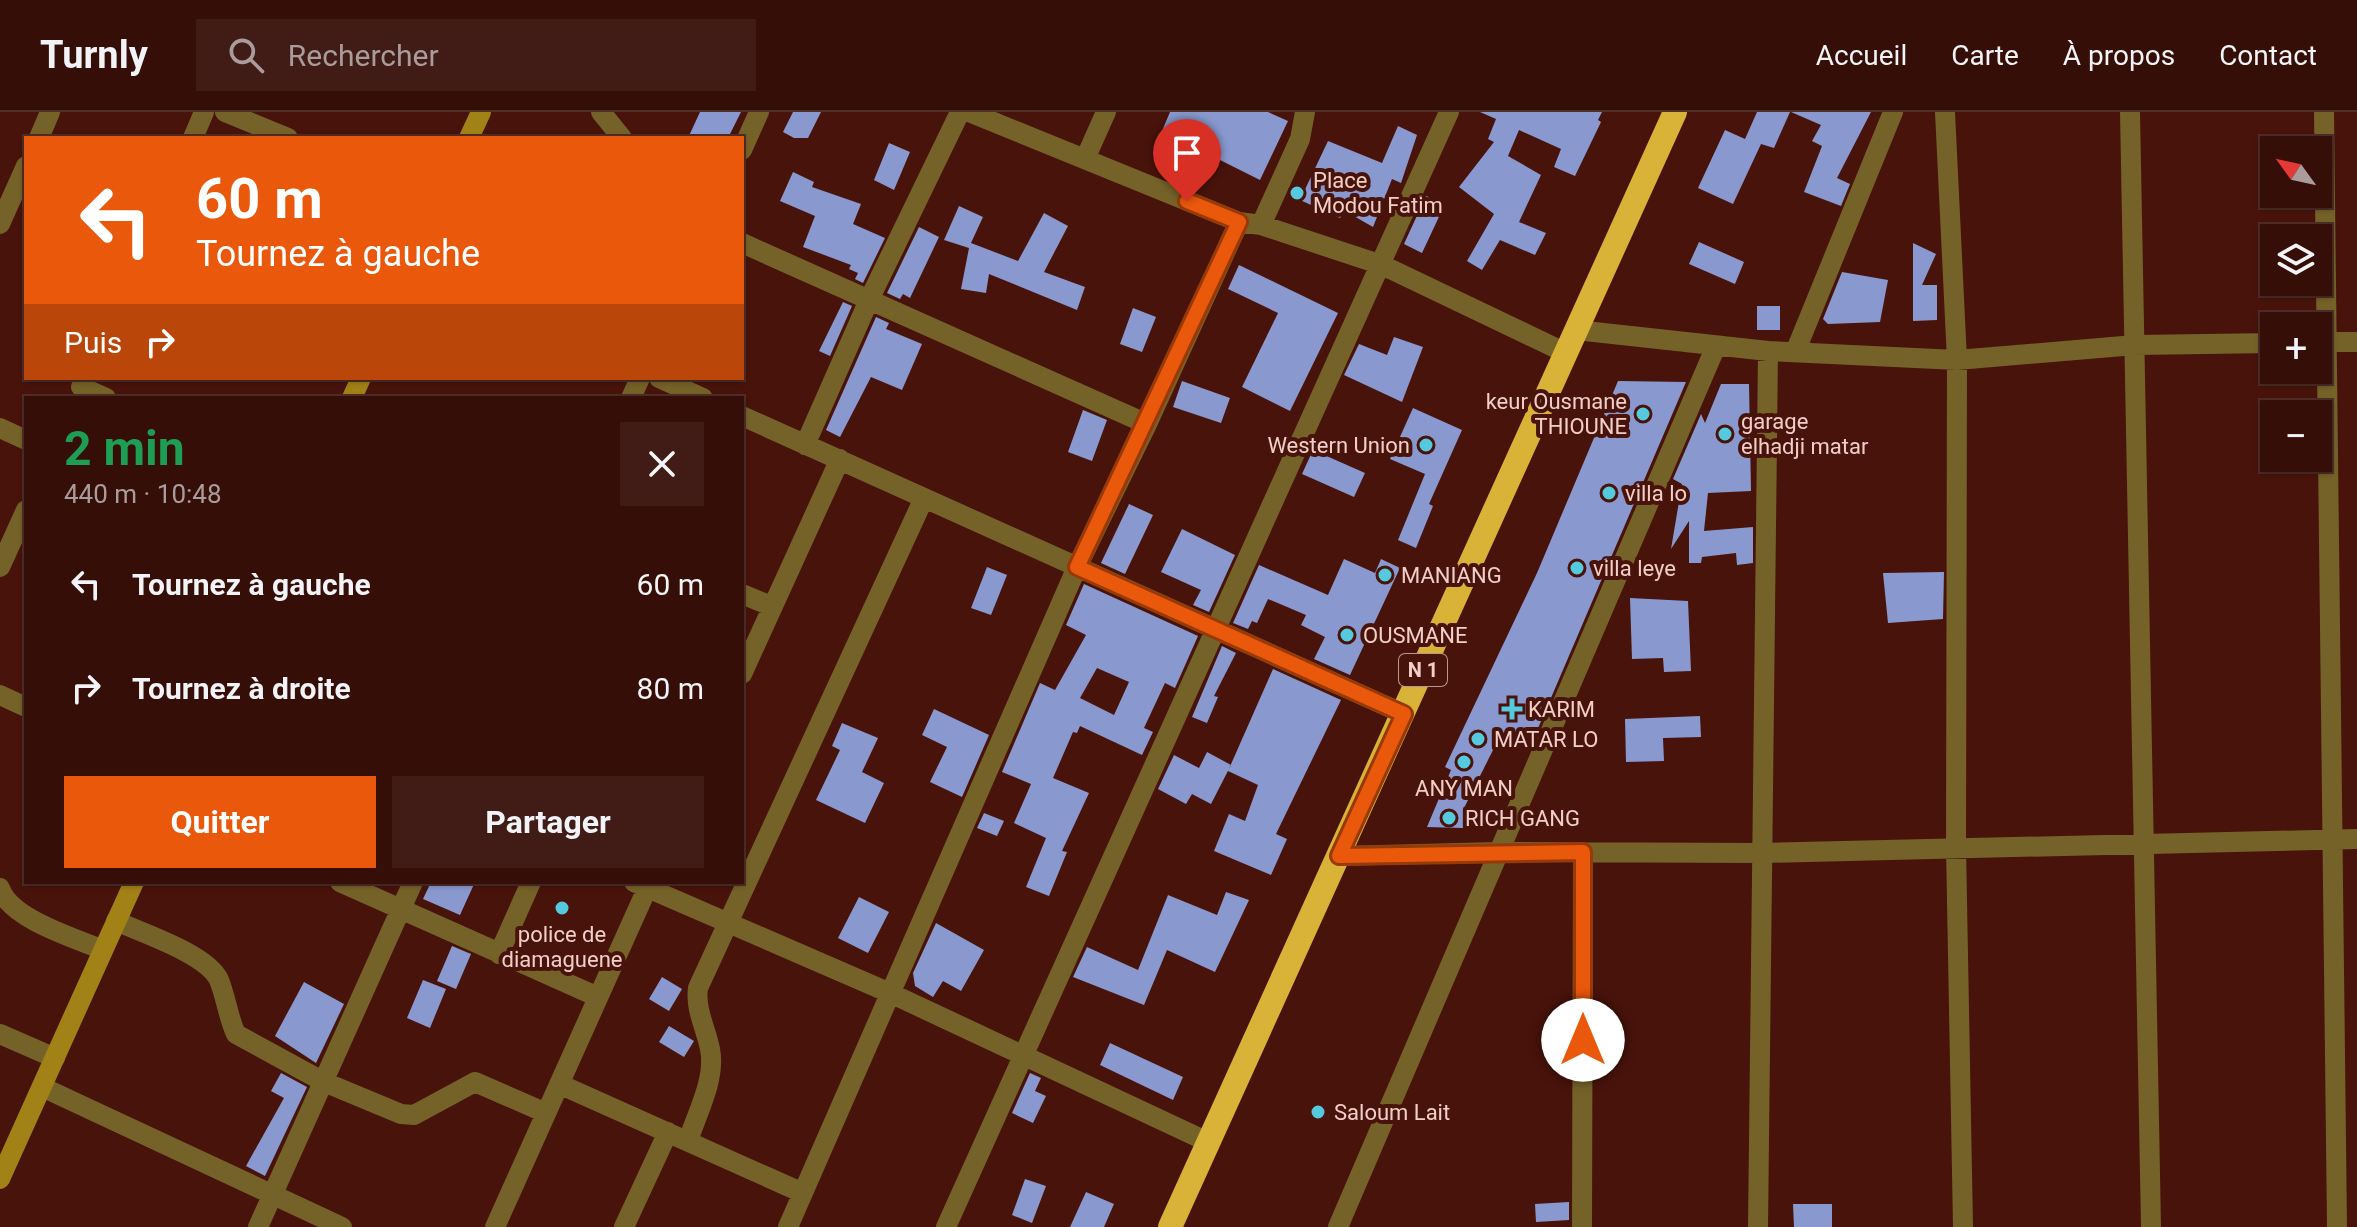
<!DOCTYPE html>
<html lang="fr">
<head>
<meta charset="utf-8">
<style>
  :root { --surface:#360e08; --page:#411c16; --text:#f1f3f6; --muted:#aa9c9c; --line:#502e29; --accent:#ea580c }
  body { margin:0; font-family:Roboto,sans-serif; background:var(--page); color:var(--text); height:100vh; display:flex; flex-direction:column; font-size:30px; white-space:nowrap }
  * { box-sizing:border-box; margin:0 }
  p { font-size:26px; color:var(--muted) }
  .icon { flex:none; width:44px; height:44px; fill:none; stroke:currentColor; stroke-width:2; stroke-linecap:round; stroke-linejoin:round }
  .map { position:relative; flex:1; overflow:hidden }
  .sheet { position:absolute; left:24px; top:284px; width:720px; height:488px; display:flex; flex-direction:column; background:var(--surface); border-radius:0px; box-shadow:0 2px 6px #0004,0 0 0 2px var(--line) }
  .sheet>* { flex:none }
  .guide { position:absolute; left:24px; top:24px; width:720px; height:244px; border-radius:0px; box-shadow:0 2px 6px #0004,0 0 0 2px var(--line); background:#ea580c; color:#fff; overflow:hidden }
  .needle { width:52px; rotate:303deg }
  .fabs { position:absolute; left:2260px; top:24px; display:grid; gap:16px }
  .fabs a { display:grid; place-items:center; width:72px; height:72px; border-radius:0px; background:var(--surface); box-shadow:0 2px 6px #0004,0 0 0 2px var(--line); font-size:40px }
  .pin { position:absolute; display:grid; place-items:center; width:68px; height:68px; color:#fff; margin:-82px -34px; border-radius:50% 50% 50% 0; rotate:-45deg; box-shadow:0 0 8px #0007 }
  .pin .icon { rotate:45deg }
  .me { position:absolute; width:88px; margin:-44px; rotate:0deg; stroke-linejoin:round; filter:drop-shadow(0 0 6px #0008) }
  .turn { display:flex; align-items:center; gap:28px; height:168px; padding:0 40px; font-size:36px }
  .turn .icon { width:104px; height:104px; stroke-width:2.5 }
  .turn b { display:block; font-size:56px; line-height:68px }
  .then { display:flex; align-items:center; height:76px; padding:0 40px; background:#0003; gap:16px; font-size:30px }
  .round { display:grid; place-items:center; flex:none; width:84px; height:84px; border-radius:0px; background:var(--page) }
  .summary { display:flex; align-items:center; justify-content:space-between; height:136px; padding:0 40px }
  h1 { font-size:48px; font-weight:700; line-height:60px; color:#1e9e55 }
  .cta { display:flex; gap:16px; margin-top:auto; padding:16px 40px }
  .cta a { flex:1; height:92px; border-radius:0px; background:var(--accent); color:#fff; font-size:32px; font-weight:700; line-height:92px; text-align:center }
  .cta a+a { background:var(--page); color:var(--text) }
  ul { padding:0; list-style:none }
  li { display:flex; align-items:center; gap:24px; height:104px; padding:0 40px }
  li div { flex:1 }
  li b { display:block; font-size:30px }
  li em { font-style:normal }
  header { display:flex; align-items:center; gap:48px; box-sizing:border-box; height:112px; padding:0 40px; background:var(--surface); border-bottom:2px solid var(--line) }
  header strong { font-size:38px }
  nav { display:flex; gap:44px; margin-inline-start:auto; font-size:28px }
  .search { width:560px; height:72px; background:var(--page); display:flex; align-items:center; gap:20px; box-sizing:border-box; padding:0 28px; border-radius:0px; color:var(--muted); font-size:30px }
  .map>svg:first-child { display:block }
  .building { fill:#8999cf; fill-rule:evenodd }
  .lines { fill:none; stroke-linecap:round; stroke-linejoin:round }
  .street { stroke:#756228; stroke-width:20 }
  .secondary { stroke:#a18216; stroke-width:20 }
  .highway { stroke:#d9b338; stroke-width:24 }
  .route-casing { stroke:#983908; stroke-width:20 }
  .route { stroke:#ea580c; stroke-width:14 }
  .poi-dot { fill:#55cadf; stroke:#48130b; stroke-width:3 }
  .labels { text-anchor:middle; stroke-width:8; stroke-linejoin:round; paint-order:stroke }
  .shield { fill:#48130b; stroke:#be968f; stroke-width:2 }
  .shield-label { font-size:20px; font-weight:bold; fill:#f1cec7 }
  .poi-label { font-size:22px; fill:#f1cec7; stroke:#48130b; text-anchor:start }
</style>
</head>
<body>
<header>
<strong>Turnly</strong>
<div class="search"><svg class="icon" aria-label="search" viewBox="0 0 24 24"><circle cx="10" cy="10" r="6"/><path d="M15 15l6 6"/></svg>Rechercher</div>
<nav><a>Accueil</a><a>Carte</a><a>À propos</a><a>Contact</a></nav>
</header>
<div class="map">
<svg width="2357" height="1115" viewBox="0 0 2357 1115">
  <rect width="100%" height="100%" fill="#48130b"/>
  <path class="building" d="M700,0H741L728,26H688Z
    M793,0H821L808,26H794L783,20Z
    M1170,0H1268L1288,9L1260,68L1162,19Z
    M1480,0H1602L1598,8L1601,10L1575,64L1554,55L1561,37L1519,18L1508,44L1541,63L1519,110L1546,121L1535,143L1500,128L1482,158L1467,149L1494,102L1459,75L1494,30L1488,27L1496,7Z
    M1757,0H1790L1774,36L1761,32L1733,92L1698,76L1725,18L1745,27Z
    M1791,0H1871L1837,66L1850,72L1841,94L1804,80L1822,34L1812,29L1821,13Z
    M1398,14L1417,23L1401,71L1392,67L1373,115L1345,99L1340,106L1300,88L1328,29L1382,51Z
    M889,31L910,40L894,78L874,68Z
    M793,60L814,70L812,75L861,92L853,112L885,126L863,171L855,167L858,161L849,157L851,153L803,135L815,104L780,89Z
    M1426,84L1445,92L1422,141L1404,132Z
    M959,94L983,105L971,131L1018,149L1044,101L1068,114L1044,160L1085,175L1077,198L989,162L986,181L961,177L969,136L944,128Z
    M919,115L939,125L910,186L903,182L900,187L887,181Z
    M1699,130L1744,150L1735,172L1689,152Z
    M1913,131L1936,142L1922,173H1937V208L1913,209Z
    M1239,153L1338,201L1290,299L1242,275L1278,201L1228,177Z
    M1842,160L1888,168L1880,210L1828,212L1823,207Z
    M843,190L852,194L830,244L819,239Z
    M1757,194H1780V218H1757Z
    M1133,196L1156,205L1142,240L1120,232Z
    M876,205L889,211L886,217L922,232L902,278L871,265L840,325L826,318Z
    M1394,225L1423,235L1402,290L1344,263L1359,232L1387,243Z
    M1182,269L1230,286L1221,311L1173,295Z
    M1618,269L1686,270L1530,635L1501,622L1465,694L1474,700L1463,716L1427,715L1451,658L1445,655L1537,461Z
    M1721,272H1749L1751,379L1708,381L1704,419L1753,415V451L1737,453L1736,441L1702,445L1701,451H1689V409L1671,437L1682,372L1673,367L1701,302L1705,311Z
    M1413,296L1462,318L1429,392L1433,394L1416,436L1398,428L1425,362L1390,347Z
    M1083,298L1107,308L1092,349L1068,340Z
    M1313,338L1365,361L1354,385L1302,362Z
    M1129,392L1153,403L1125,462L1101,451Z
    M1182,417L1235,443L1209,500L1193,493L1201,478L1161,460Z
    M1344,447L1375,461L1381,447L1400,456L1350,563L1314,547L1325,525L1301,513L1306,503L1268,487L1257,511L1252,509L1248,517L1233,511L1259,453L1328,483Z
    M987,455L1007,463L991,503L971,496Z
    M1944,460L1943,507L1888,511L1883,461Z
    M1084,472L1198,524L1175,576L1165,571L1144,616L1153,620L1142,643L1080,614L1077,621L1073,620L1053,666L1089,681L1062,739L1067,740L1049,784L1026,775L1046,726L1014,711L1031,672L1002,660L1040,571L1055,578L1086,523L1066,513ZM1097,556L1129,570L1114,603L1080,586Z
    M1630,486L1688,489L1691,559L1664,560L1663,546L1632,547Z
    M1222,534L1236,541L1214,584L1218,585L1207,611L1192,605Z
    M1273,557L1341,588L1276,722L1287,727L1271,763L1214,739L1229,702L1245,709L1258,673L1228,659Z
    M934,597L989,623L962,685L930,670L947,635L922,623Z
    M1700,604L1701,625L1663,626L1664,649L1626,650L1625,607Z
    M842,611L878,626L862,660L884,671L865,711L816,688L840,638L832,634Z
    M1207,640L1231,653L1211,692L1192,682L1186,692L1158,677L1174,643L1199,656Z
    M984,701L1004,709L997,724L977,716Z
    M431,770H475L460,803L423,787Z
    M1226,780L1249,788L1215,860L1167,838L1144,893L1073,865L1087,835L1138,858L1168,783L1217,803Z
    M859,785L889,800L868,841L838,826Z
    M936,811L984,838L961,879L943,869L933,885L915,874L913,861Z
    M452,834L471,842L456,877L437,869Z
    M662,865L682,877L669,899L649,887Z
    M423,868L446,877L430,916L407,906Z
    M304,870L344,892L316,951L275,924Z
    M669,914L694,929L684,945L659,930Z
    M1110,931L1183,965L1173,988L1100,953Z
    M281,961L307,975L265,1064L246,1054L284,986L271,979Z
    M1030,961L1041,966L1035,979L1046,984L1033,1011L1012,1001Z
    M1025,1067L1046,1074L1032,1111L1012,1103Z
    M1086,1080L1114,1092L1104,1115H1070Z
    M1569,1090V1108L1536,1110L1535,1092Z
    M1793,1092H1832V1115H1794Z"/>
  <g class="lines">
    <path class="street" d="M225,0L288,26
      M601,0L622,26
      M969,0L1239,110L1261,113L1382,153L1566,241
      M1945,0L1957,248L1956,734L1963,1115
      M2130,0L2151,1115
      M2324,0L2337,1115
      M39,26L50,0
      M193,26L204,0
      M742,38L759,0
      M1085,47L1106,0
      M0,112L26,54
      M1261,113L1300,27L1305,0
      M742,131L1147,312
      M1576,218L1768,239L1957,248L2135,233L2274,231
      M2318,230H2357
      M1796,238L1893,0
      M659,266L703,286
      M81,275L106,286
      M631,286L640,266
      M742,304L1404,602
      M0,316L26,328
      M805,333L869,188L960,0
      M0,455L26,398
      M742,482L771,494
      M742,562L840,347
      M0,583L26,595
      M1339,744L1498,740L1762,741L2357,727
      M340,770L598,885
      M634,770L890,881L1208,1030
      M0,776C10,807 75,826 103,838
      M116,809C142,821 207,842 219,868C226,885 228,905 236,922L324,970L401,1002L414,1003L475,970L546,1001
      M499,842L531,770
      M0,922L55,946
      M559,972L803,1081
      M42,975L342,1115
      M688,1029C697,1001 716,967 710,937C706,916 695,898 698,876L924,386
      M258,1115L413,770
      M495,1115L650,770
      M624,1115L668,1020
      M788,1115L1077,455L1147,312L1239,110
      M946,1115L1449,0
      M1338,1115L1716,234
      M1582,1115L1583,740
      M1758,1115L1768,239"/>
    <path class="secondary" d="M469,26L481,0
      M352,286L361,266
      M0,1067L134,770"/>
    <path class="highway" d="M1170,1115L1675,0"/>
  </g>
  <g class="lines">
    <g class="route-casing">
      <path id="route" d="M1187,89L1239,110L1077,455L1404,602L1339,744L1583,740V928"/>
    </g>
    <use href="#route" class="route"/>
  </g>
  <g class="poi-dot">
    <circle cx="1297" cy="81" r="8"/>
    <circle cx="1643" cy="302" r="8"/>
    <circle cx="1725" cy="322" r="8"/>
    <circle cx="1426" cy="333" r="8"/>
    <circle cx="1609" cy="381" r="8"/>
    <circle cx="1577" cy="456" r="8"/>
    <circle cx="1385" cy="463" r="8"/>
    <circle cx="1347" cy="523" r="8"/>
    <path d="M1508 585h8v8h8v8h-8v8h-8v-8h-8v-8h8z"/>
    <circle cx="1478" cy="627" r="8"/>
    <circle cx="1464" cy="650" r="8"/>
    <circle cx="1449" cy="706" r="8"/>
    <circle cx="562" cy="796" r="8"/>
    <circle cx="1318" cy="1000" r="8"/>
  </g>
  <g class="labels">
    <rect class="shield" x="1399" y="542" width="48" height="32" rx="6"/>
    <g class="shield-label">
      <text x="1423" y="565">N 1</text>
    </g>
    <g class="poi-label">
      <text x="1313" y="76">Place<tspan x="1313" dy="25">Modou Fatim</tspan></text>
      <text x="1627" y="297" text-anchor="end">keur Ousmane<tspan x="1627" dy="25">THIOUNE</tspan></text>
      <text x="1741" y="317">garage<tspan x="1741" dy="25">elhadji matar</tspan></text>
      <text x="1410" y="341" text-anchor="end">Western Union</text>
      <text x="1625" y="389">villa lo</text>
      <text x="1593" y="464">villa leye</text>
      <text x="1401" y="471">MANIANG</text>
      <text x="1363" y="531">OUSMANE</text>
      <text x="1528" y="605">KARIM</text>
      <text x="1494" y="635">MATAR LO</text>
      <text x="1464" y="684" text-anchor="middle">ANY MAN</text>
      <text x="1465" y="714">RICH GANG</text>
      <text x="562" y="830" text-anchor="middle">police de<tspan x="562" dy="25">diamaguene</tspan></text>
      <text x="1334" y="1008">Saloum Lait</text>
    </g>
  </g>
</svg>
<div class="fabs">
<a><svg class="needle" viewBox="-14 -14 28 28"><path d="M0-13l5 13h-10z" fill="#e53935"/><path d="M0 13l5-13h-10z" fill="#aa9c9c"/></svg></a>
<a><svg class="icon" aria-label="layers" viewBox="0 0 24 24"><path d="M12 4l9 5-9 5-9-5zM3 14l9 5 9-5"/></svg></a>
<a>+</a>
<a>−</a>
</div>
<div class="pin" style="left:1187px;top:89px;background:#d93025"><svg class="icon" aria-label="arrive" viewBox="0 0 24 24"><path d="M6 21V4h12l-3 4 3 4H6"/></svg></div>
<svg class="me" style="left:1583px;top:928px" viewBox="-20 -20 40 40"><circle r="19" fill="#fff"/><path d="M0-13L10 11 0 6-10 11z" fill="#ea580c"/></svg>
<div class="guide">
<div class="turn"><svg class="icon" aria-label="left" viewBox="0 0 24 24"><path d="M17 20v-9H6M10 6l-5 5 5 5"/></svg><div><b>60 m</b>Tournez à gauche</div></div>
<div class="then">Puis<svg class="icon" aria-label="right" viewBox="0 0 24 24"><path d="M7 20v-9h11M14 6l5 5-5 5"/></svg></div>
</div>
<section class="sheet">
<div class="summary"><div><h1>2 min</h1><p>440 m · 10:48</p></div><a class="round"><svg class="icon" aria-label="close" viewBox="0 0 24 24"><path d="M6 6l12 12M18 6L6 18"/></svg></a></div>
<ul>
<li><svg class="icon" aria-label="left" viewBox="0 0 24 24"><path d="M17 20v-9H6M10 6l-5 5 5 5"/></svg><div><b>Tournez à gauche</b></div><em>60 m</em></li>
<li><svg class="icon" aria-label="right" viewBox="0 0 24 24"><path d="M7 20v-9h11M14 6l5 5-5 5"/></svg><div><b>Tournez à droite</b></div><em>80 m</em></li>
</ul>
<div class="cta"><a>Quitter</a><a>Partager</a></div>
</section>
</div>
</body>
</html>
